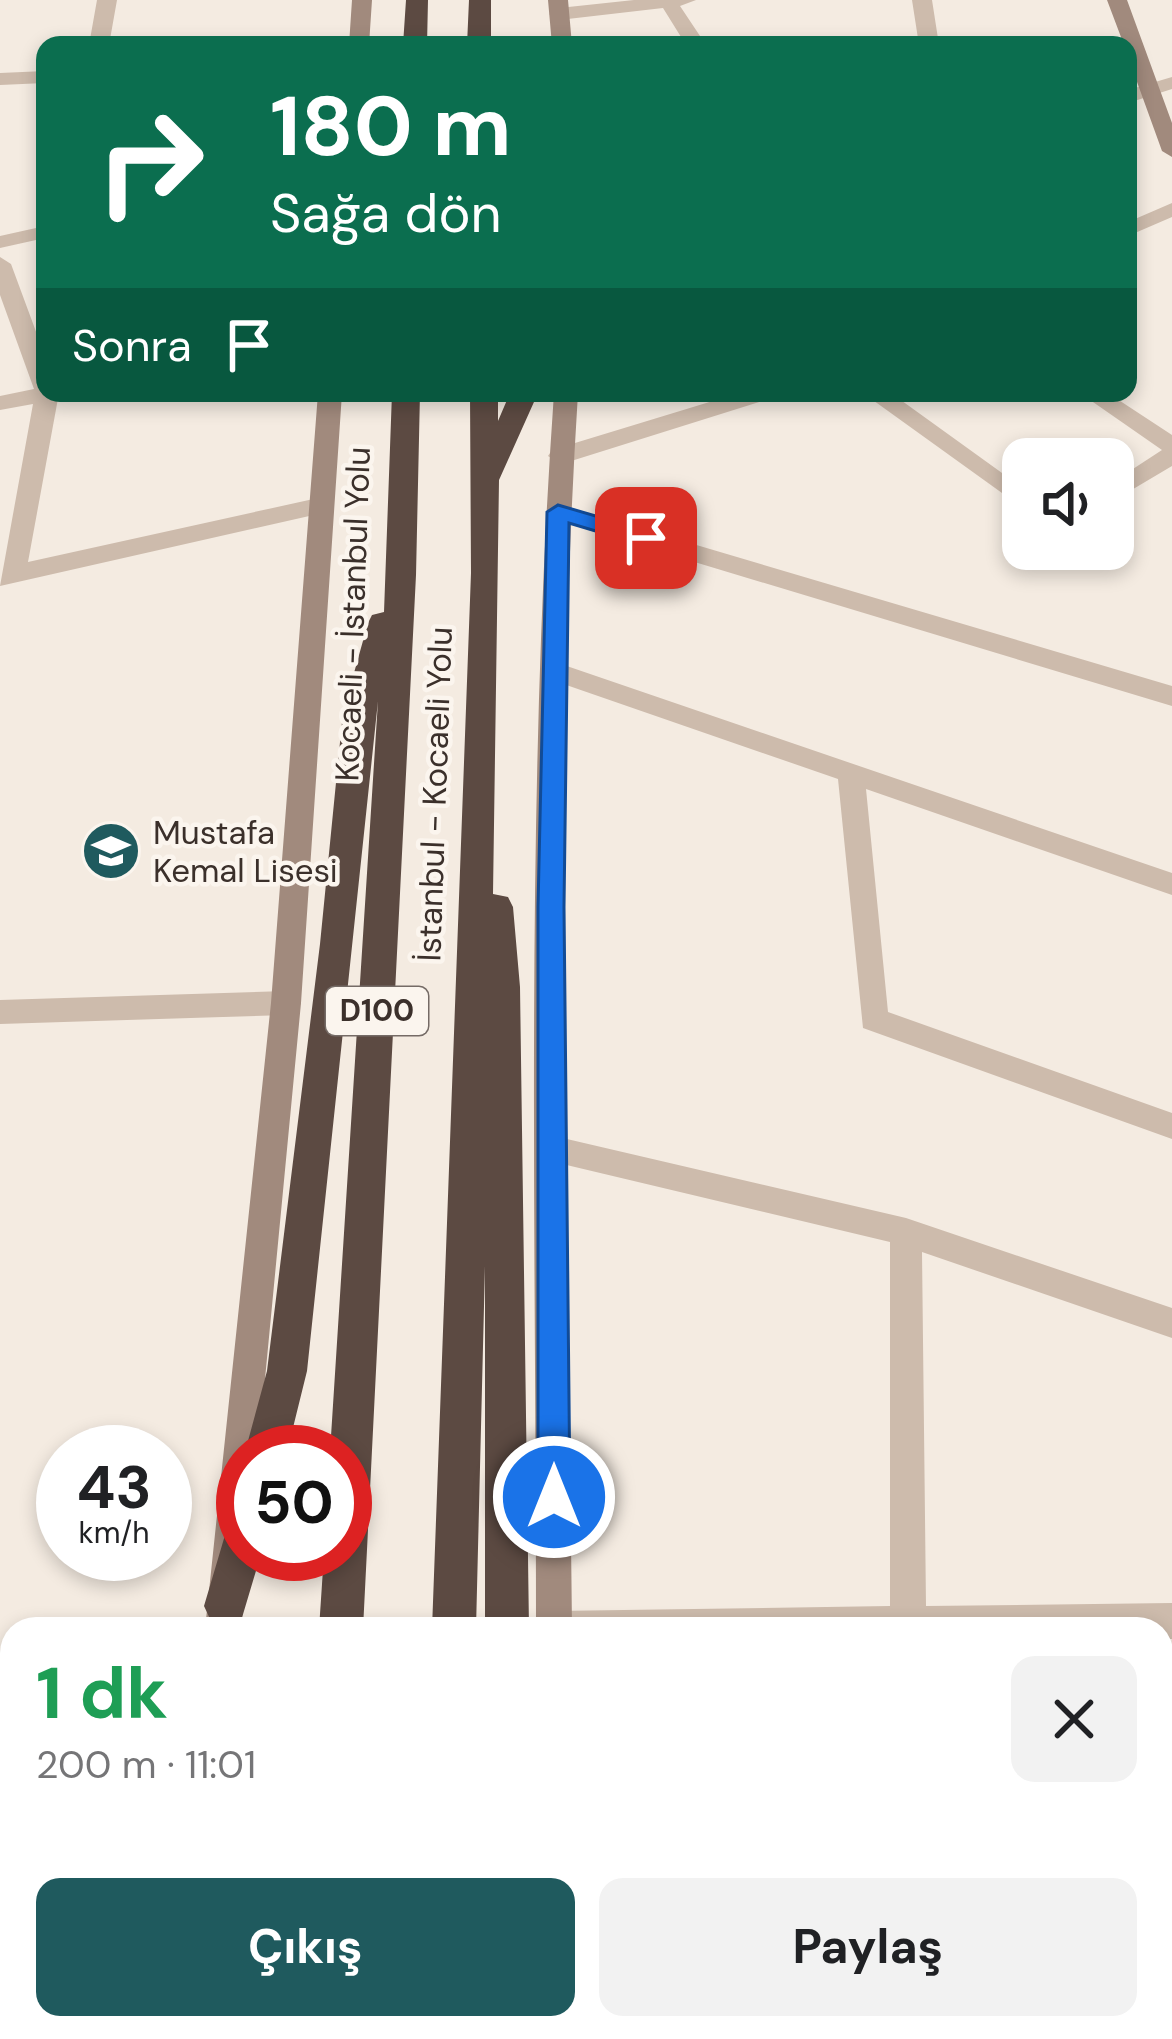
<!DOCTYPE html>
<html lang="tr">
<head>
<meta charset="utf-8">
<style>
  :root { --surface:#fff; --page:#f2f2f2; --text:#202124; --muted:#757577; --accent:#1f5a5e }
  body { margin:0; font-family:"DM Sans",sans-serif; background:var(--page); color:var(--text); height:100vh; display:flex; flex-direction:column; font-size:45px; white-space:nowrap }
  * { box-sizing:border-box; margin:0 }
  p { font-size:39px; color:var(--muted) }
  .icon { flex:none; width:66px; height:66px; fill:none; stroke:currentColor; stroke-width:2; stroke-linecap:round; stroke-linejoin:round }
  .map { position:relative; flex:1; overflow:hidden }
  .side { position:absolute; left:0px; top:1617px; width:1173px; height:423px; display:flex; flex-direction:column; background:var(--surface); border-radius:36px 36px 0 0; box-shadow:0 6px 18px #0003 }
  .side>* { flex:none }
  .top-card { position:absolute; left:36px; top:36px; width:1101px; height:366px; border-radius:24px; box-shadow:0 6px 18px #0003; background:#0b6e4f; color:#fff; overflow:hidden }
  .buttons { position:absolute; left:1002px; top:438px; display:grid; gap:24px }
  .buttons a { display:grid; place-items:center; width:132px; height:132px; border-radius:24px; background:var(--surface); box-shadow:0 6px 18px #0003; font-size:60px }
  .speed { position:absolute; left:36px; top:1425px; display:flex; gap:24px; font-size:60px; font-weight:700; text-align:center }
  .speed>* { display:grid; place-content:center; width:156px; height:156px; border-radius:50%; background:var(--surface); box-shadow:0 6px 18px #0003; line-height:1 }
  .speed small { font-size:30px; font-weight:400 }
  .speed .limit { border:18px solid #d22; background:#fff; color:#111 }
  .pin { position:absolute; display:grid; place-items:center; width:102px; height:102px; color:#fff; margin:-51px; border-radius:24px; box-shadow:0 6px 18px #0006 }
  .me { position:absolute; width:132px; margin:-66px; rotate:0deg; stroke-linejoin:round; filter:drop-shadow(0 0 9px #0008) }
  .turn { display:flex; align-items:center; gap:42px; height:252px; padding:0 36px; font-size:54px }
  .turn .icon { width:156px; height:156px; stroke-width:2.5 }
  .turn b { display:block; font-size:84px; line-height:102px }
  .then { display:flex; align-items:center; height:114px; padding:0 36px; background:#0003; gap:24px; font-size:45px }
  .round { display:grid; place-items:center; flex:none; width:126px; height:126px; border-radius:24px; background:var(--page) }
  .headline { display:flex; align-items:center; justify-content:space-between; height:204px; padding:0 36px }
  h1 { font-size:72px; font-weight:700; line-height:90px; color:#1e9e55 }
  .action { display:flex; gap:24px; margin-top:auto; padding:24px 36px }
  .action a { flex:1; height:138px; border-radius:24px; background:var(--accent); color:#fff; font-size:48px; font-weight:700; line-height:138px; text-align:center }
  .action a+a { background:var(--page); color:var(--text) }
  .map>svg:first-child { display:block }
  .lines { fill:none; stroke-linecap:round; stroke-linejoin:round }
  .street { fill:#cdbbac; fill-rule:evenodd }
  .secondary { fill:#a18a7d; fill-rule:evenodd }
  .highway { fill:#5c4a42; fill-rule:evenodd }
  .route { fill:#1a73e8; stroke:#114b97; stroke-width:3 }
  .labels { text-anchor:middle; stroke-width:9; stroke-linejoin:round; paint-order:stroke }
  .shield { fill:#fbf5ee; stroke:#756b66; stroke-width:3 }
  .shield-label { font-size:30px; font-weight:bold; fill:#3b302b }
  .street-label { font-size:33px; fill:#3b302b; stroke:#fbf5ee }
  .poi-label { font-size:33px; fill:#3b302b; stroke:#fbf5ee; text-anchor:start }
</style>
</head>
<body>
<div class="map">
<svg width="1172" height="2039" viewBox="0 0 1172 2039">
  <rect width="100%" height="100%" fill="#f4ebe1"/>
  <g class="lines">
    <path class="street" d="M97,0H117L109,45H89Z
      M634,0H696L680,6L706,45H686L663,8L559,20L549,14L559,8Z
      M912,0H932L939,45H919Z
      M45,71V83L0,85V73Z
      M1172,77V89L1128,103V90Z
      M1172,203V217L1128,236V222Z
      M45,226V238L0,248V236Z
      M0,257L11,264L45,356V393H59L28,562L318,498L330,506L327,512L0,586L33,404L0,410V396L34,389L0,295Z
      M739,393H776L772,398L568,462L560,464L548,456L552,450Z
      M863,393H891L1023,488V508Z
      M1080,393H1108L1172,435V466L1113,501V482L1162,450Z
      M558,504L1172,686V706L549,518V506Z
      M558,663L1172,873V895L866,789L888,1012L1172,1113V1139L863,1028L838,779L549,679L545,672Z
      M286,991L297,994L301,1003L297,1012L286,1015L0,1024V1000Z
      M554,1136L906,1218L1172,1308V1338L922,1252L926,1606L1172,1603V1639H1161V1629H536L541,1616L554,1611L890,1606V1242L554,1162L543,1159L538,1149L543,1139Z
      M1161,1961L1172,1962V2002L1161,2001Z"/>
    <path class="secondary" d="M352,0H372L369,45H349Z
      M548,0H568L572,45H552Z
      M1107,0H1127L1172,123V157L1162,151L1128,57V45H1124Z
      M318,393H342L301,1003L258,1452H243V1554H248L241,1629H205L271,1003Z
      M554,393H578C552,804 568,1218 572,1629H536C536,1218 525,803 554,393Z
      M0,2005H12V2028H31L27,2039H0Z
      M161,2028H201L200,2039H160Z
      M496,2028H536V2039H496Z"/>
    <path class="highway" d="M406,0H428L427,45H403Z
      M469,0H491V45H467Z
      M392,393H420L416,575L363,1629H319L324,1554H345V1452H330L378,701L307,1371L287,1452H245L267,1371L320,944L343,712L368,623L372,615L384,612Z
      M470,393H498V421L510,393H538L499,480L493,894L508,897L513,907L520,987L529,1629H485V1266L476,1629H432L471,573Z
      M243,1519V1554H261L241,1621L226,1628L211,1621L204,1606L228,1525Z
      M294,2028H344L343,2039H293Z
      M419,2028H469L468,2039H418Z"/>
  </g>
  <path class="route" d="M558,505L654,533L657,538L646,546L569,523L564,907L570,1497L566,1508L554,1512L543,1508L538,1497V907L547,512Z"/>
  <defs>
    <g id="school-disc" transform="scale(3)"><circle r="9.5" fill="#1f5a5e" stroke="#fbf5ee"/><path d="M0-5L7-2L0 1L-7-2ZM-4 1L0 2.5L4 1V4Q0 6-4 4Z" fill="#fff"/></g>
  </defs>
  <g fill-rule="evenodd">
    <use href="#school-disc" x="111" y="851"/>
  </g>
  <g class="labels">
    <rect class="shield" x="326" y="987" width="102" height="48" rx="9"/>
    <g class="shield-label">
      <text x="377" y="1021">D100</text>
    </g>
    <g class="street-label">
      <text transform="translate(352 614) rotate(-88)" y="12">Kocaeli - İstanbul Yolu</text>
      <text transform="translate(434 794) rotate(-88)" y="12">İstanbul - Kocaeli Yolu</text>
    </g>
    <g class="poi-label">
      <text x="153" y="844">Mustafa<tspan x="153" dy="38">Kemal Lisesi</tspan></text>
    </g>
  </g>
</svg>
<div class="buttons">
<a><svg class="icon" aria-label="sound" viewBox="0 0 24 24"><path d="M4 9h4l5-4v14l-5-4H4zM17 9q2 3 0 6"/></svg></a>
</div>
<div class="speed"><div>43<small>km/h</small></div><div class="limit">50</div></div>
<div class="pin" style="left:646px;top:538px;background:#d93025"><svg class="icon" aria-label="arrive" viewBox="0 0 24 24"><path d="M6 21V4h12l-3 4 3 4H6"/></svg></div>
<svg class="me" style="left:554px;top:1497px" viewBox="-20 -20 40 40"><circle r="17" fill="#1a73e8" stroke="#fff" stroke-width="3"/><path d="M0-11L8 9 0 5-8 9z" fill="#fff"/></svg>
<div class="top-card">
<div class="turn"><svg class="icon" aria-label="right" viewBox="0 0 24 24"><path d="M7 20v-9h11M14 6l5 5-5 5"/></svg><div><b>180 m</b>Sağa dön</div></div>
<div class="then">Sonra<svg class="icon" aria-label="arrive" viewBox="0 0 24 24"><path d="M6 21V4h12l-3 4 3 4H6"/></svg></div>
</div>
<section class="side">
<div class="headline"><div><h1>1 dk</h1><p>200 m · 11:01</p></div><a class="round"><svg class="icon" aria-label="close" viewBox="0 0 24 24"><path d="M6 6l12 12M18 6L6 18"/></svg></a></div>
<div class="action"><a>Çıkış</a><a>Paylaş</a></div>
</section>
</div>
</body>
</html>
